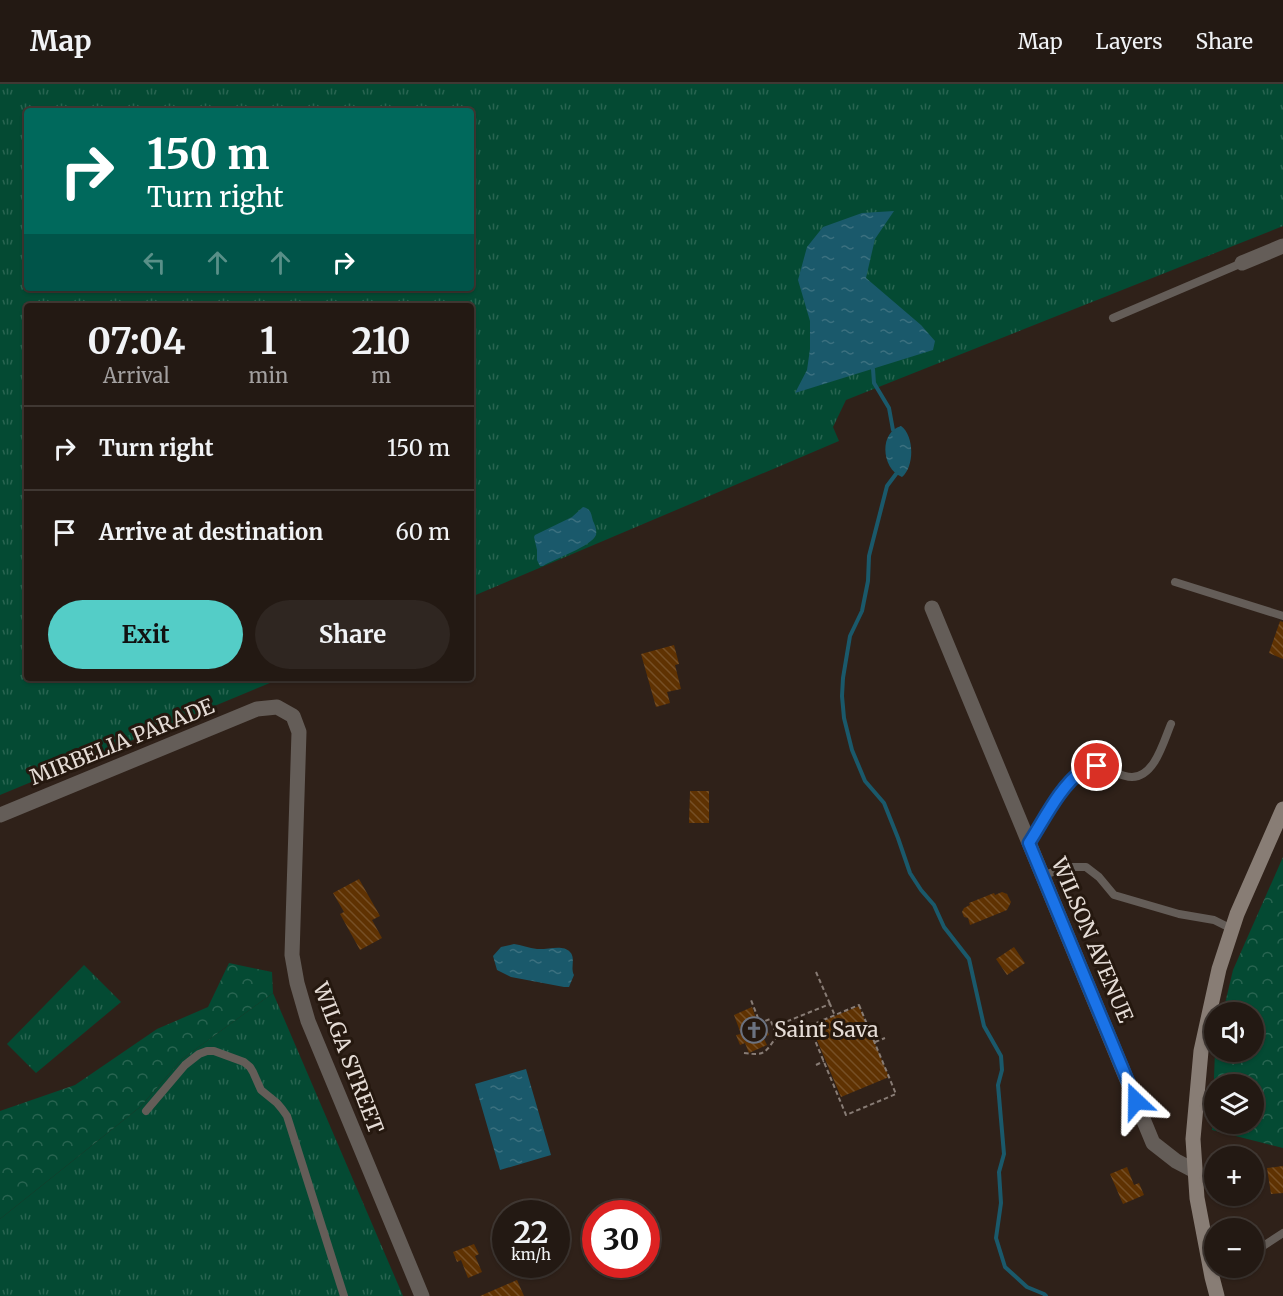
<!DOCTYPE html>
<html lang="en">
<head>
<meta charset="utf-8">
<style>
  :root { --surface:#231913; --page:#2f2621; --text:#f1f3f6; --muted:#a3a0a0; --line:#403833; --accent:#54cdc7 }
  body { margin:0; font-family:Merriweather,serif; background:var(--page); color:var(--text); height:100vh; display:flex; flex-direction:column; font-size:22px; white-space:nowrap }
  * { box-sizing:border-box; margin:0 }
  p { font-size:20px; color:var(--muted) }
  .icon { flex:none; width:33px; height:33px; fill:none; stroke:currentColor; stroke-width:2; stroke-linecap:round; stroke-linejoin:round }
  .map { position:relative; flex:1; overflow:hidden }
  .sheet { position:absolute; left:24px; top:219px; width:450px; height:378px; display:flex; flex-direction:column; background:var(--surface); border-radius:6px; box-shadow:0 2px 4px #0004,0 0 0 2px var(--line) }
  .sheet>* { flex:none }
  .banner { position:absolute; left:24px; top:24px; width:450px; height:183px; border-radius:6px; box-shadow:0 2px 4px #0004,0 0 0 2px var(--line); background:#00695c; color:#fff; overflow:hidden }
  .buttons { position:absolute; left:1204px; top:918px; display:grid; gap:12px }
  .buttons a { display:grid; place-items:center; width:60px; height:60px; border-radius:50%; background:var(--surface); box-shadow:0 2px 4px #0004,0 0 0 2px var(--line); font-size:30px }
  .speed { position:absolute; left:492px; top:1116px; display:flex; gap:12px; font-size:30px; font-weight:700; text-align:center }
  .speed>* { display:grid; place-content:center; width:78px; height:78px; border-radius:50%; background:var(--surface); box-shadow:0 2px 4px #0004,0 0 0 2px var(--line); line-height:1 }
  .speed small { font-size:15px; font-weight:400 }
  .speed .limit { border:9px solid #d22; background:#fff; color:#111 }
  .pin { position:absolute; display:grid; place-items:center; width:51px; height:51px; color:#fff; margin:-26px; border:3px solid #fff; border-radius:50%; box-shadow:0 2px 6px #0007 }
  .me { position:absolute; width:66px; margin:-33px; rotate:337deg; stroke-linejoin:round; filter:drop-shadow(0 0 4px #0008) }
  .turn { display:flex; align-items:center; gap:21px; height:126px; padding:0 24px; font-size:27px }
  .turn .icon { width:78px; height:78px; stroke-width:2.5 }
  .turn b { display:block; font-size:42px; line-height:51px }
  .lanes { display:flex; align-items:center; height:57px; padding:0 24px; background:#0003; justify-content:center; gap:30px; direction:ltr }
  .lanes .off { opacity:.35 }
  .eta { display:flex; justify-content:space-evenly; align-items:center; height:102px; text-align:center }
  .eta b { font-size:36px; font-weight:700; line-height:42px }
  .primary-button { display:flex; gap:12px; margin-top:auto; padding:12px 24px }
  .primary-button a { flex:1; height:69px; border-radius:36px; background:var(--accent); color:#111; font-size:24px; font-weight:700; line-height:69px; text-align:center }
  .primary-button a+a { background:var(--page); color:var(--text) }
  ul { padding:0; list-style:none }
  li { display:flex; align-items:center; gap:18px; height:84px; padding:0 24px; border-top:2px solid var(--line) }
  li div { flex:1 }
  li b { display:block; font-size:22px }
  li em { font-style:normal }
  header { display:flex; align-items:center; gap:36px; box-sizing:border-box; height:84px; padding:0 30px; background:var(--surface); border-bottom:2px solid var(--line) }
  header strong { font-size:28px }
  nav { display:flex; gap:33px; margin-inline-start:auto; font-size:21px }
  .map>svg:first-child { display:block }
  .grass { fill:url(#grass-tufts); fill-rule:evenodd }
  .forest { fill:url(#forest-crowns); fill-rule:evenodd }
  .water { fill:url(#water-ripples) }
  .lines { fill:none; stroke-linecap:round; stroke-linejoin:round }
  .stream { stroke:#1a596b; stroke-width:4 }
  .building { fill:url(#building-back-hatch) }
  .path { stroke:#887c75; stroke-width:2; stroke-dasharray:4.5 3; stroke-linecap:butt }
  .lane { stroke:#645d58; stroke-width:8 }
  .street { stroke:#645d58; stroke-width:15 }
  .secondary { stroke:#887d75; stroke-width:15 }
  .route-casing { stroke:#114b97; stroke-width:15 }
  .route { stroke:#1a73e8; stroke-width:10 }
  .labels { text-anchor:middle; stroke-width:6; stroke-linejoin:round; paint-order:stroke }
  .street-label { font-size:21px; fill:#e5dcd6; stroke:#25180f }
  .poi-label { font-size:21px; fill:#e5dcd6; stroke:#25180f; text-anchor:start }
</style>
</head>
<body>
<header>
<strong>Map</strong>
<nav><a>Map</a><a>Layers</a><a>Share</a></nav>
</header>
<div class="map">
<svg width="1283" height="1212" viewBox="0 0 1283 1212">
  <defs>
    <pattern id="grass-tufts" width="24" height="20" patternUnits="userSpaceOnUse" patternTransform="scale(1.5)"><rect width="24" height="20" fill="#044a33"/><path d="M3 7l-1-3M5 7V3M7 7l1-3M15 17l-1-3M17 17v-4M19 17l1-3" fill="none" stroke="#286450"/></pattern>
    <pattern id="forest-crowns" width="20" height="18" patternUnits="userSpaceOnUse" patternTransform="scale(1.5)"><rect width="20" height="18" fill="#044a33"/><path d="M2 6a3 3 0 1 1 6 0M12 15a3 3 0 1 1 6 0" fill="none" stroke="#286450"/></pattern>
    <pattern id="water-ripples" width="26" height="14" patternUnits="userSpaceOnUse" patternTransform="scale(1.5)"><rect width="26" height="14" fill="#1a596b"/><path d="M2 4q2-2 4 0t4 0M15 11q2-2 4 0t4 0" fill="none" stroke="#3b707f"/></pattern>
    <pattern id="building-back-hatch" width="6" height="6" patternUnits="userSpaceOnUse" patternTransform="scale(1.5)"><rect width="6" height="6" fill="#5f3202"/><path d="M-1 5l2 2M0 0l6 6M5-1l2 2" fill="none" stroke="#764f26"/></pattern>
  </defs>
  <rect width="100%" height="100%" fill="#2f2119"/>
  <path class="grass" d="M0,0H1283V142L846,316L833,343L839,357L471,513V222H27V594H282L0,711ZM27,27H471V204H27Z
    M84,881L121,918L36,989L7,960Z
    M273,909L403,1212H0V1135L140,1023L182,975Z"/>
  <path class="forest" d="M1283,773V1064L1212,1046L1215,967L1254,968V928H1223L1233,886ZM1215,1000H1254V1040H1215Z
    M229,879L272,888L273,909L182,975L140,1023L0,1135V1027L75,1001L157,945L208,923Z"/>
  <path class="water" d="M894,127L875,155L866,194L921,241L935,257L933,266L795,309L807,286L810,265V237L798,196L807,163L823,143L862,129Z
    M901,342C914,351 915,382 902,393C881,385 879,348 901,342Z
    M583,423C591,425 591,429 593,437C595,441 597,446 596,451C592,462 554,475 543,482H540L537,476V466L534,453L535,451L572,433Z
    M514,860C521,861 529,864 537,865C547,866 563,860 570,868C576,874 570,884 574,891L569,903H564L511,893L497,886L493,872L501,863Z
    M526,985L551,1071L500,1086L475,1000Z"/>
  <g class="lines">
    <path class="stream" d="M873,285L874,299L889,324L893,346
      M896,390L887,402L869,472L868,497L862,527L850,552L843,594L842,612L844,634L852,666L865,697L884,719L898,754L910,789L921,806L934,821L944,843L969,875L984,942L1001,972L1002,986L998,1001L1004,1070L999,1088L1001,1119L996,1154L1005,1183L1027,1203L1044,1210L1046,1212"/>
  </g>
  <path class="building" d="M1280,537L1283,538V575L1269,569Z
    M674,561L679,580L675,581L681,605L667,608L670,619L656,623L641,570Z
    M690,707H709V739H689Z
    M359,795L380,832L372,836L382,854L360,866L340,830L344,828L333,809Z
    M1002,808L1007,810L1011,818L1007,826L970,841L968,834L964,833L962,828L964,824L970,821L969,819L994,809L995,811Z
    M1014,863L1025,879L1007,891L996,875Z
    M859,922L889,993L841,1013L811,942Z
    M752,923L759,943L765,941L769,951L763,953L767,961L749,969L745,959L740,961L736,951L741,950L734,931Z
    M1283,1082V1109L1271,1110L1267,1084Z
    M1127,1083L1134,1101L1139,1099L1144,1111L1123,1120L1110,1090Z
    M474,1160L479,1170L475,1172L482,1188L468,1194L461,1176L457,1178L453,1168Z
    M517,1196L524,1212H480Z"/>
  <g class="lines">
    <path class="path" d="M816,888L830,920
      M859,921L896,1010L846,1031L809,942Z
      M773,943L830,920L835,932
      M875,958L885,954
      M744,969C765,972 765,969 777,952L770,935L760,939L751,916
      M816,981L824,977"/>
    <path class="lane" d="M1113,234L1242,179
      M1175,498L1283,532
      M1029,758C1043,737 1063,698 1084,686C1092,681 1098,682 1106,685C1114,688 1124,693 1132,693C1155,693 1164,656 1171,640
      M1041,789L1047,790L1068,783H1086L1099,793L1114,811L1179,830L1214,836L1232,845
      M146,1027L185,981L199,970L207,967H214L244,978L250,983L253,988L261,1006L277,1019L282,1025L287,1032L344,1212
      M1254,1168L1283,1149"/>
    <path class="street" d="M1242,179L1283,162
      M932,524L1153,1059L1176,1077L1195,1087
      M0,731L257,625L277,623L293,632L299,648L292,871L297,899L308,937L422,1212"/>
    <path class="secondary" d="M1217,1212L1212,1193L1197,1114L1193,1055L1201,967L1219,885L1237,830L1283,725"/>
  </g>
  <g class="lines">
    <g class="route-casing">
      <path id="route" d="M1097,682C1092,683 1087,684 1083,686C1060,702 1044,736 1029,759L1136,1017"/>
    </g>
    <use href="#route" class="route"/>
  </g>
  <defs>
    <g id="church-ring" transform="scale(1.35)"><circle r="9.5" fill="#25180f" stroke="#6b7280" stroke-width="1.5"/><path d="M-1.2-6h2.4v3.5h3.3v2.4h-3.3V6h-2.4V-.1h-3.3v-2.4h3.3Z" fill="#6b7280"/></g>
  </defs>
  <g fill-rule="evenodd">
    <use href="#church-ring" x="754" y="946"/>
  </g>
  <g class="labels">
    <g class="street-label">
      <text transform="translate(122 658) rotate(-22)" y="7">MIRBELIA PARADE</text>
      <text transform="translate(1092 856) rotate(67)" y="7">WILSON AVENUE</text>
      <text transform="translate(348 974) rotate(69)" y="7">WILGA STREET</text>
    </g>
    <g class="poi-label">
      <text x="774" y="953">Saint Sava</text>
    </g>
  </g>
</svg>
<div class="buttons">
<a><svg class="icon" aria-label="sound" viewBox="0 0 24 24"><path d="M4 9h4l5-4v14l-5-4H4zM17 9q2 3 0 6"/></svg></a>
<a><svg class="icon" aria-label="layers" viewBox="0 0 24 24"><path d="M12 4l9 5-9 5-9-5zM3 14l9 5 9-5"/></svg></a>
<a>+</a>
<a>−</a>
</div>
<div class="speed"><div>22<small>km/h</small></div><div class="limit">30</div></div>
<div class="pin" style="left:1097px;top:682px;background:#d93025"><svg class="icon" aria-label="arrive" viewBox="0 0 24 24"><path d="M6 21V4h12l-3 4 3 4H6"/></svg></div>
<svg class="me" style="left:1136px;top:1017px" viewBox="-20 -20 40 40"><path d="M0-17L14 15 0 8-14 15z" fill="#1a73e8" stroke="#fff" stroke-width="4"/></svg>
<div class="banner">
<div class="turn"><svg class="icon" aria-label="right" viewBox="0 0 24 24"><path d="M7 20v-9h11M14 6l5 5-5 5"/></svg><div><b>150 m</b>Turn right</div></div>
<div class="lanes"><svg class="icon off" aria-label="left" viewBox="0 0 24 24"><path d="M17 20v-9H6M10 6l-5 5 5 5"/></svg><svg class="icon off" aria-label="ahead" viewBox="0 0 24 24"><path d="M12 20V5M6 11l6-6 6 6"/></svg><svg class="icon off" aria-label="ahead" viewBox="0 0 24 24"><path d="M12 20V5M6 11l6-6 6 6"/></svg><svg class="icon" aria-label="right" viewBox="0 0 24 24"><path d="M7 20v-9h11M14 6l5 5-5 5"/></svg></div>
</div>
<section class="sheet">
<div class="eta">
<div><b>07:04</b><p>Arrival</p></div>
<div><b>1</b><p>min</p></div>
<div><b>210</b><p>m</p></div>
</div>
<ul>
<li><svg class="icon" aria-label="right" viewBox="0 0 24 24"><path d="M7 20v-9h11M14 6l5 5-5 5"/></svg><div><b>Turn right</b></div><em>150 m</em></li>
<li><svg class="icon" aria-label="arrive" viewBox="0 0 24 24"><path d="M6 21V4h12l-3 4 3 4H6"/></svg><div><b>Arrive at destination</b></div><em>60 m</em></li>
</ul>
<div class="primary-button"><a>Exit</a><a>Share</a></div>
</section>
</div>
</body>
</html>
